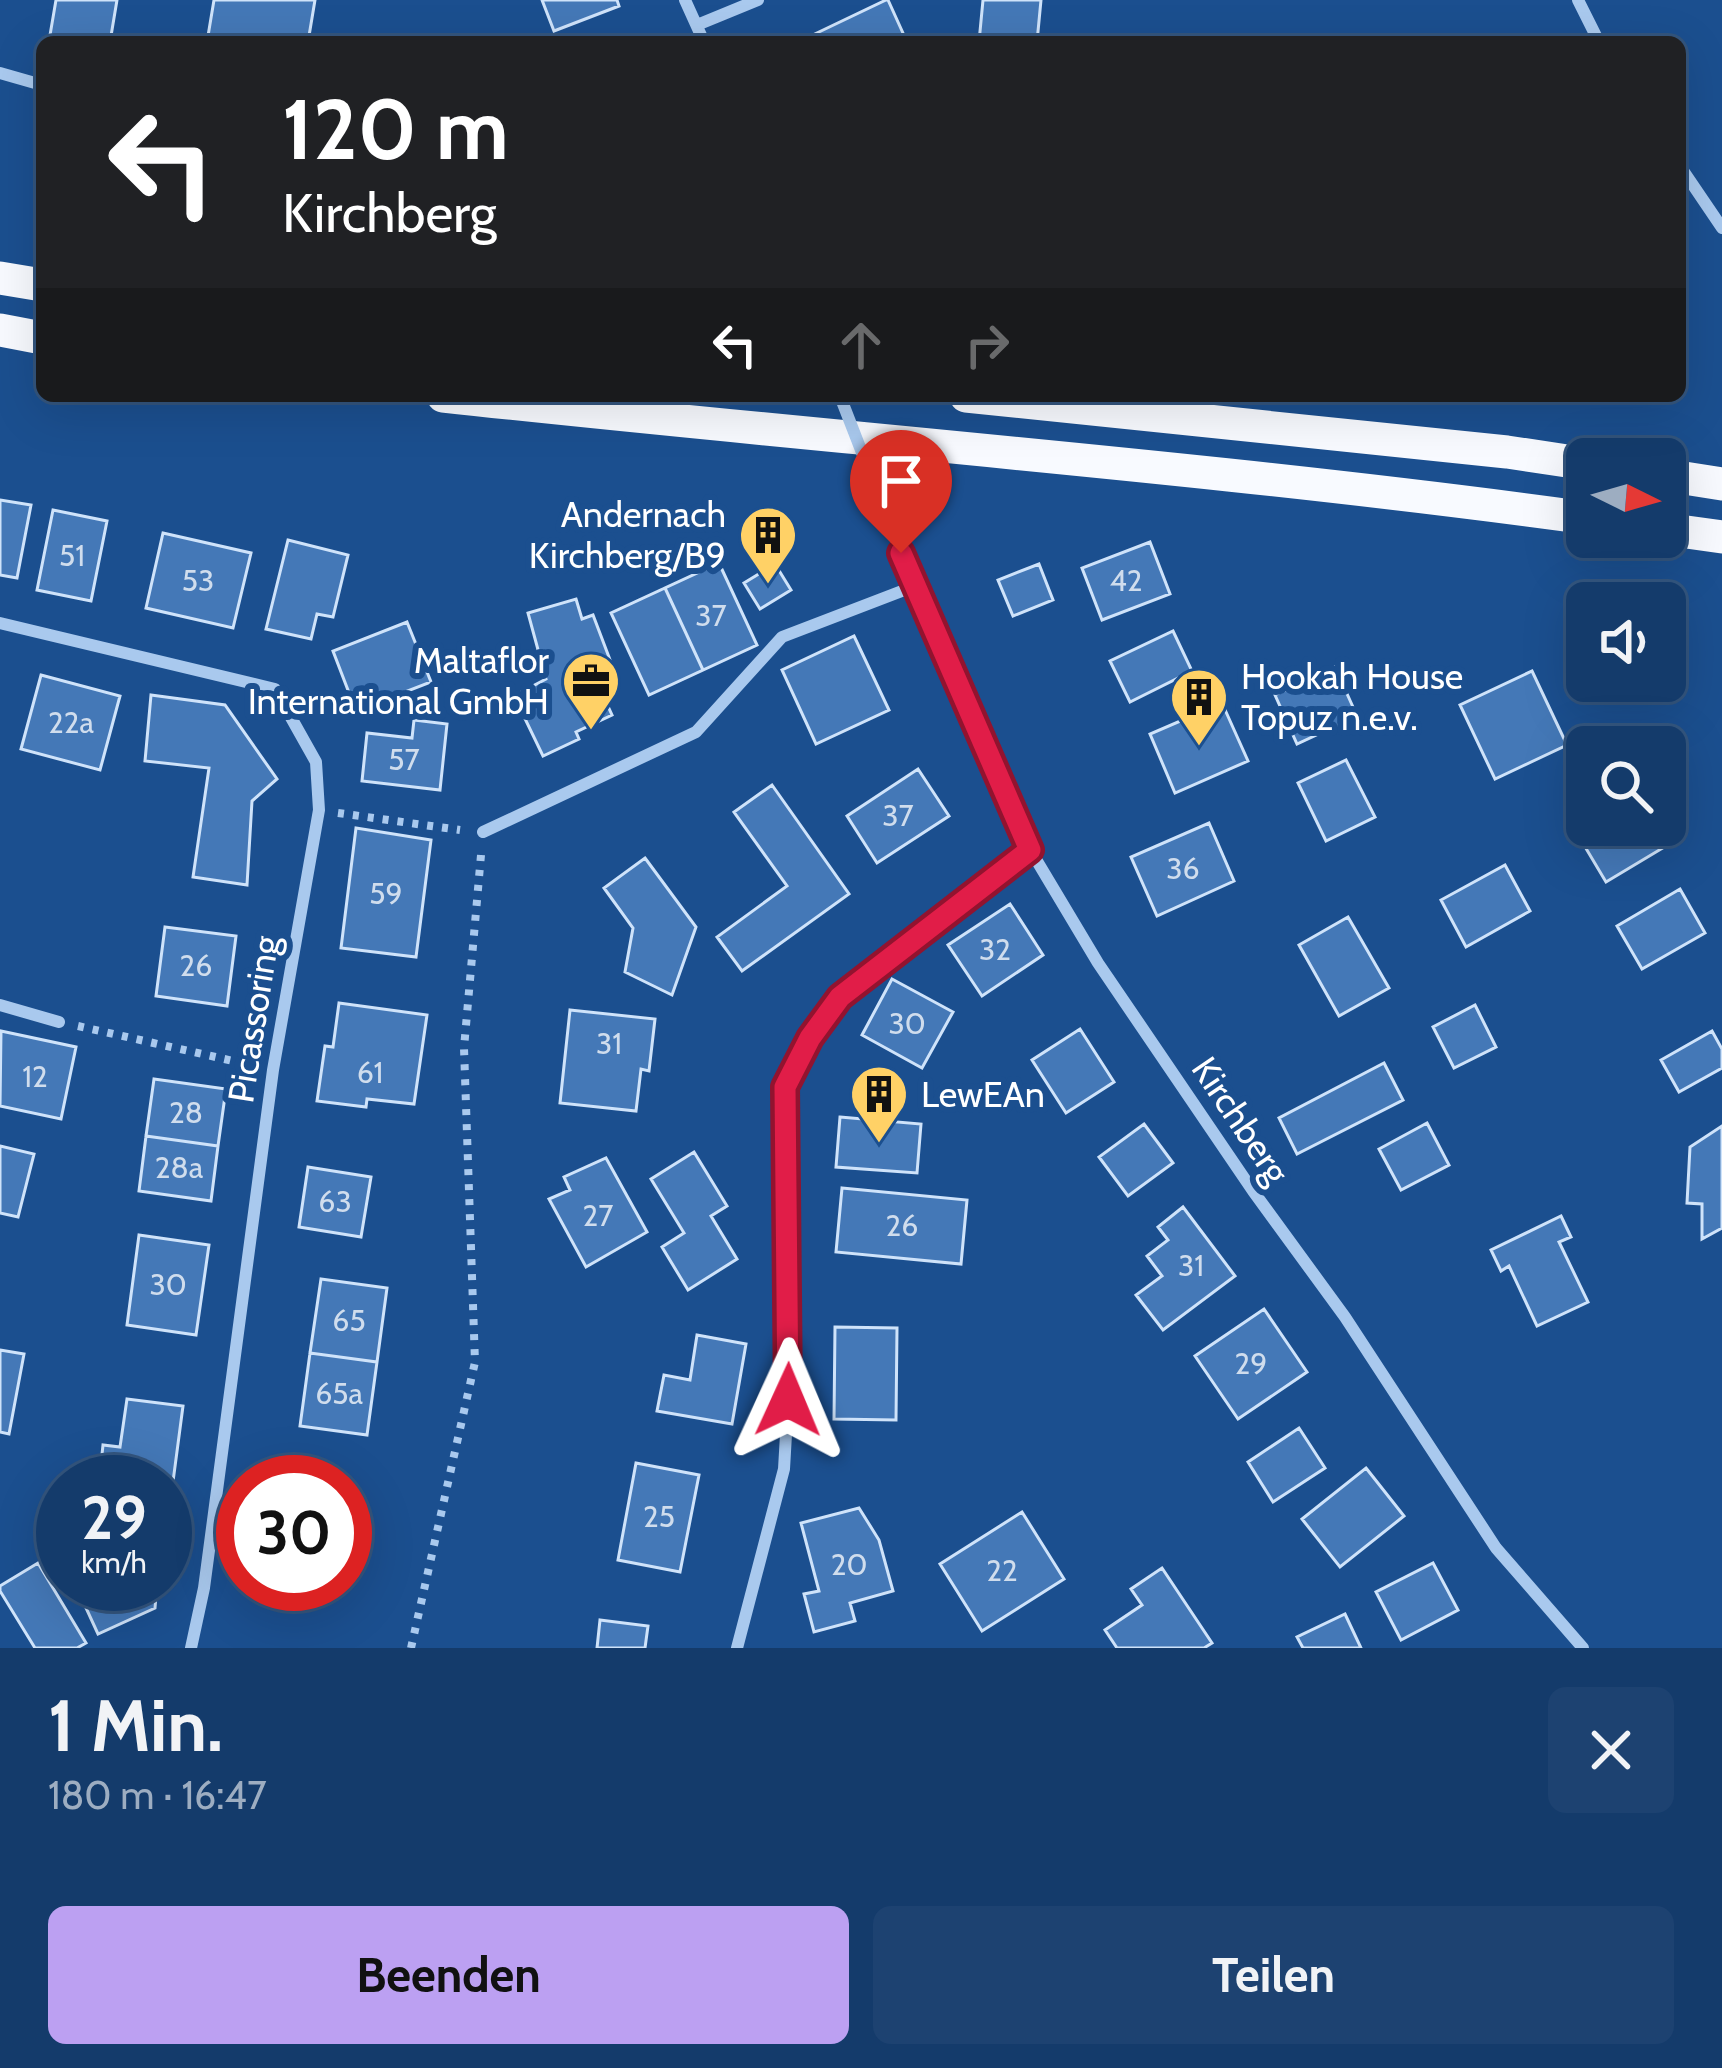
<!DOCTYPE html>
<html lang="de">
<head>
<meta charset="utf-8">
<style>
  :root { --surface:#143b6b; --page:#1d4271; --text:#f1f3f6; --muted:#9dadc1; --line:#33557e; --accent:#bca0f2 }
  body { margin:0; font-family:Cabin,sans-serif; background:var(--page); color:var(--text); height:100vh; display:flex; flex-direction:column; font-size:45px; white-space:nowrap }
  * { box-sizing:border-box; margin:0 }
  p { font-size:39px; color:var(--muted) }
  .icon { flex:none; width:66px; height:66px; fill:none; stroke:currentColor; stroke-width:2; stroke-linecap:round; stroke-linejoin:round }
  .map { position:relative; height:1648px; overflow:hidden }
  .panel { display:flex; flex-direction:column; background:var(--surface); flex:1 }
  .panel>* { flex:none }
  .top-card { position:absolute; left:36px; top:36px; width:1650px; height:366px; border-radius:18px; box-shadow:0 12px 48px #0002,0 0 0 3px var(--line); background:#202124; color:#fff; overflow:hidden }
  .needle { width:78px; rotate:95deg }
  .buttons { position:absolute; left:1566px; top:438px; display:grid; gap:24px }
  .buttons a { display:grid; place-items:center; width:120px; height:120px; border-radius:18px; background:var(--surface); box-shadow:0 12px 48px #0002,0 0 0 3px var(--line); font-size:60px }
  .speed { position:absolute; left:36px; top:1455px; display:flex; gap:24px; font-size:60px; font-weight:700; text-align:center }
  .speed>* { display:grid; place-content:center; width:156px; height:156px; border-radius:50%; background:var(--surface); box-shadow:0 12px 48px #0002,0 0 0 3px var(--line); line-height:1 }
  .speed small { font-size:30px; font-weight:400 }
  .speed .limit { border:18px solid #d22; background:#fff; color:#111 }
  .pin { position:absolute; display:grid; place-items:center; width:102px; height:102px; color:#fff; margin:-123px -51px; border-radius:50% 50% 50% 0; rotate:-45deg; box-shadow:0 0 12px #0007 }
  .pin .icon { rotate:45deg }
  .me { position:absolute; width:132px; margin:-66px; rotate:1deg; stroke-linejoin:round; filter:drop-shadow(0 0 9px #0008) }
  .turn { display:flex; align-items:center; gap:42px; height:252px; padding:0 48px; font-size:54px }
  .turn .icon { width:156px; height:156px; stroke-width:2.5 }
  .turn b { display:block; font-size:84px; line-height:102px }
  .lanes { display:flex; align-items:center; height:114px; padding:0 48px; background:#0003; justify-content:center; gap:60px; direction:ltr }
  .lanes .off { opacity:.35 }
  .round { display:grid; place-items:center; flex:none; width:126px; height:126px; border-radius:18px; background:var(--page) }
  .headline { display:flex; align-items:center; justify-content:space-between; height:204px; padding:0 48px }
  h1 { font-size:72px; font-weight:800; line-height:90px }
  .action { display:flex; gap:24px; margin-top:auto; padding:24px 48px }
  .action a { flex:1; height:138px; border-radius:18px; background:var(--accent); color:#111; font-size:48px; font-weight:800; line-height:138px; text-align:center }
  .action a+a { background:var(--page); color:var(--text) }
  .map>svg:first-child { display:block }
  .building { fill:#4478b7; stroke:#cfe3fa; stroke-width:3 }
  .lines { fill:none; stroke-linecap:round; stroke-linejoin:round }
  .path { stroke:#a9c9ee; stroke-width:8; stroke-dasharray:6 9; stroke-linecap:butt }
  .minor { stroke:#a9c9ee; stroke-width:12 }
  .trunk { stroke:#f8faff; stroke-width:33 }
  .minor-bridge { stroke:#a9c9ee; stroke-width:12 }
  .route-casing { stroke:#92132f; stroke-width:30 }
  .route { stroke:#e11d48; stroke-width:21 }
  .labels { text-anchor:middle; stroke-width:12; stroke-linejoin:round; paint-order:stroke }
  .number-label { font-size:30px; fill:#d0dded }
  .poi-label { font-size:36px; fill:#fff; stroke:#1b4f8f; text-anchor:end }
  .street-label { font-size:36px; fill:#fff; stroke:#1b4f8f }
</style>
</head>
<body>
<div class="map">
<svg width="1722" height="1648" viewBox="0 0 1722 1648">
  <rect width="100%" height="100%" fill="#1b4f8f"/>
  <path class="building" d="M56,0H117L110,42L49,41Z
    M214,0H315L308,42H207Z
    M542,0H617L619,6L554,31Z
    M888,0L907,42H798L886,0Z
    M983,0H1041L1037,42H979Z
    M0,500L31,505L17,578L0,575Z
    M53,510L107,521L91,601L37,590Z
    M163,533L251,553L233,628L146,608Z
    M288,540L348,555L333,617L317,614L311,639L266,629Z
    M1150,542L1170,594L1102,620L1082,568Z
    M719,563L757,645L703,670L665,588Z
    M775,564L791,590L760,609L744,583Z
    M1039,564L1053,600L1013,616L998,580Z
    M665,588L703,670L649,695L611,613Z
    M576,599L582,619L593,615L615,673L604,678L610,690L602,693L612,715L576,732L579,739L543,756L514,696L546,679L528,613Z
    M407,622L431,682L356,711L333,651Z
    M1173,631L1192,671L1130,702L1110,661Z
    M854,636L889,710L816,744L782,670Z
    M1335,667L1357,716L1297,744L1275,695Z
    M1532,671L1567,745L1495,779L1460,705Z
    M41,675L120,696L100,770L21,749Z
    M151,695L225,705L277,779L252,801L247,885L193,877L209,768L145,761Z
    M1222,703L1248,761L1175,793L1150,734Z
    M414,720L447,724L440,790L362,781L367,733L412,738Z
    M1346,760L1375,817L1326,841L1298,783Z
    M918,769L949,816L877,863L847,816Z
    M772,785L849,894L742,971L717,937L787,886L734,812Z
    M1665,821L1676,840L1606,882L1578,835L1594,825H1665Z
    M1209,823L1234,881L1157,916L1131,857Z
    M356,828L431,840L416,957L341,948Z
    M645,858L696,927L672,995L625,972L633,928L604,888Z
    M1505,865L1530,911L1466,947L1441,900Z
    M1680,889L1705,933L1642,969L1617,926Z
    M1010,904L1043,955L982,996L948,945Z
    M1348,917L1389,988L1339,1016L1299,945Z
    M165,927L236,936L227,1006L156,996Z
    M892,979L953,1012L922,1068L862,1035Z
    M339,1003L427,1015L414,1104L367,1099L366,1107L317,1101L325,1046L333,1047Z
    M1475,1005L1496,1047L1454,1068L1433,1027Z
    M570,1010L655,1019L649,1071L641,1069L636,1111L560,1103Z
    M1080,1029L1114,1082L1066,1113L1032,1060Z
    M1,1031L76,1047L61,1119L0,1106Z
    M1712,1031L1722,1049V1068L1679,1092L1661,1060Z
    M1384,1063L1403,1100L1297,1154L1279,1118Z
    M154,1079L226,1089L218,1146L146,1136Z
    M840,1117L921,1124L917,1173L836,1167Z
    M1427,1123L1449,1165L1401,1190L1379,1149Z
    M1144,1124L1173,1163L1128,1196L1099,1157Z
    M1722,1126V1228L1702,1239V1204L1687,1203L1690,1147Z
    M146,1136L218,1146L211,1201L139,1191Z
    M0,1146L34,1154L18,1217L0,1213Z
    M694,1152L727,1206L711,1216L737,1259L688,1290L662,1247L684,1233L651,1179Z
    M606,1158L647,1232L586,1267L549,1199L570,1190L564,1177Z
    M308,1167L371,1177L361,1237L299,1227Z
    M842,1188L967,1200L961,1264L836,1252Z
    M1183,1207L1235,1276L1163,1330L1136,1295L1162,1276L1147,1256L1168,1240L1158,1227Z
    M1561,1216L1571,1237L1559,1242L1588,1302L1537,1326L1509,1266L1501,1271L1491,1250Z
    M139,1235L209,1245L196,1335L127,1325Z
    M321,1279L387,1288L377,1362L310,1353Z
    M1264,1309L1307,1372L1238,1419L1195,1356Z
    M835,1327L897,1328L896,1420L834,1419Z
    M697,1335L746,1344L732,1424L657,1411L664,1375L690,1380Z
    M0,1350L24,1354L9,1434L0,1432Z
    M310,1353L377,1362L367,1435L300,1426Z
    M127,1399L183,1406L169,1512L165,1511V1482H99L103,1445L120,1447Z
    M1299,1428L1325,1468L1273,1502L1248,1462Z
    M636,1463L699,1475L680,1572L618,1560Z
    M1366,1468L1404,1516L1340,1567L1302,1519Z
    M264,1472L330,1482H262Z
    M859,1508L879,1540L893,1591L850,1603L855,1621L814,1632L804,1594L819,1591L801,1523Z
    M1022,1512L1064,1579L982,1631L940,1564Z
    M38,1563L86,1643L77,1648H35L0,1591V1586Z
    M1433,1563L1458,1610L1401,1640L1376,1592Z
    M1162,1568L1212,1643L1204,1648H1117L1105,1630L1142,1605L1131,1589Z
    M75,1584H157L155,1608L98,1634Z
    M1345,1614L1361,1648H1303L1297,1637Z
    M600,1620L648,1626L645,1648H597Z"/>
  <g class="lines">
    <path class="path" d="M338,813L460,830
      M78,1026L251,1065
      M411,1648L475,1362L464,1048L481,855"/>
    <path class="minor" d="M685,0L704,42
      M1578,0L1599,42
      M697,25L758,0
      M0,73L42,85
      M1680,166L1722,228
      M901,553L1031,851L1098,963L1253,1191L1345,1317L1496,1548L1583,1648
      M0,623L275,689L316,762L319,810L273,1070L204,1588L191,1648
      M483,832L696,732L782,637L915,586
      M0,1005L59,1022
      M737,1648L784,1469L790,1365L785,1087L810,1038L840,997L1031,851"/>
    <path class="trunk" d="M0,278L42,285
      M0,330L42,338
      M443,396C824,438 1207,466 1587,518
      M966,396L1507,452L1587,464
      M1665,475L1722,484
      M1665,529L1722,537"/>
    <path class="minor-bridge" d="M840,396L901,553"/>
  </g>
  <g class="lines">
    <g class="route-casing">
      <path id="route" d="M788,1400L785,1087L810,1038L840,997L1030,850L901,553"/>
    </g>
    <use href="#route" class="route"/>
  </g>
  <defs>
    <g id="building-pin" transform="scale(3)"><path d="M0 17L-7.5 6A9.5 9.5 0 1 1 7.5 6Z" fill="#ffd166" stroke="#1b4f8f"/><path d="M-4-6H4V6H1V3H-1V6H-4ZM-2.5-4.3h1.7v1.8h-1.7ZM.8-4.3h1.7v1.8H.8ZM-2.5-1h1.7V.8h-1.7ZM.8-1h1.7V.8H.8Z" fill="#111"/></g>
    <g id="office-pin" transform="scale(3)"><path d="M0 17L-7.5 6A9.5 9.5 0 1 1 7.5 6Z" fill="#ffd166" stroke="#1b4f8f"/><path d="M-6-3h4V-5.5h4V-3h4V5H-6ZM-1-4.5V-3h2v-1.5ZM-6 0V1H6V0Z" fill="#111"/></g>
  </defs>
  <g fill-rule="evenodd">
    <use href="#building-pin" x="768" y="535"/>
    <use href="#office-pin" x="591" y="681"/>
    <use href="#building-pin" x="1199" y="697"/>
    <use href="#building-pin" x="879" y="1094"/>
  </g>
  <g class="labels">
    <g class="number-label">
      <text x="72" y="566">51</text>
      <text x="198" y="591">53</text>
      <text x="1126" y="591">42</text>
      <text x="711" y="626">37</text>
      <text x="71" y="733">22a</text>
      <text x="404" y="770">57</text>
      <text x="898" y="826">37</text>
      <text x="1183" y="879">36</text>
      <text x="386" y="904">59</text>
      <text x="995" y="960">32</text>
      <text x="196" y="976">26</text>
      <text x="907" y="1034">30</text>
      <text x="609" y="1054">31</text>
      <text x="370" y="1083">61</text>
      <text x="35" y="1087">12</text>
      <text x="186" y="1123">28</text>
      <text x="179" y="1178">28a</text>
      <text x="335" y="1212">63</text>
      <text x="598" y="1226">27</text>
      <text x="902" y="1236">26</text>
      <text x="1191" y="1276">31</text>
      <text x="168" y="1295">30</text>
      <text x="349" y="1331">65</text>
      <text x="1251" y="1374">29</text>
      <text x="339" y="1404">65a</text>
      <text x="659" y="1527">25</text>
      <text x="849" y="1575">20</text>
      <text x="1002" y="1581">22</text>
    </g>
    <g class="poi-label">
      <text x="726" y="527">Andernach<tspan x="726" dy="41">Kirchberg/B9</tspan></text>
      <text x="549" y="673">Maltaflor<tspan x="549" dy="41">International GmbH</tspan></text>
      <text x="1241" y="689" text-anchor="start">Hookah House<tspan x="1241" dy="41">Topuz n.e.v.</tspan></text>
      <text x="921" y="1107" text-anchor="start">LewEAn</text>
    </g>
    <g class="street-label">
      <text transform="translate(253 1019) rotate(-81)" y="13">Picassoring</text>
      <text transform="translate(1241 1120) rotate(56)" y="13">Kirchberg</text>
    </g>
  </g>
</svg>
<div class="buttons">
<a><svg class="needle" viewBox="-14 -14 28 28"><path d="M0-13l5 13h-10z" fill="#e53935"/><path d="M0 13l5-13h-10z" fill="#9dadc1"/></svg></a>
<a><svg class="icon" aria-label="sound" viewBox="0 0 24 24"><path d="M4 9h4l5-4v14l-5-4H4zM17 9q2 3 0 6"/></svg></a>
<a><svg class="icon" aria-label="search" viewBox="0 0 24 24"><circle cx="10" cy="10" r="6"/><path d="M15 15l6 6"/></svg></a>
</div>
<div class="speed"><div>29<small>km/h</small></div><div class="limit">30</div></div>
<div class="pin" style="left:901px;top:553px;background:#d93025"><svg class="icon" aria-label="arrive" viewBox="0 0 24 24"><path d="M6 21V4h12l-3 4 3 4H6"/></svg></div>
<svg class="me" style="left:788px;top:1400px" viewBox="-20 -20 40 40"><path d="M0-17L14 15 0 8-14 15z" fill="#e11d48" stroke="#fff" stroke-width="4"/></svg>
<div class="top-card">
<div class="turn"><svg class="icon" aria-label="left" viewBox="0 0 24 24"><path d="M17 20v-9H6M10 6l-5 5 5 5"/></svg><div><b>120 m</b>Kirchberg</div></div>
<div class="lanes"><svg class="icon" aria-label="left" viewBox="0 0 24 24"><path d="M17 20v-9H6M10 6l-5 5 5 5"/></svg><svg class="icon off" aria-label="ahead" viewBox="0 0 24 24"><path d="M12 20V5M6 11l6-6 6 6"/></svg><svg class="icon off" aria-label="right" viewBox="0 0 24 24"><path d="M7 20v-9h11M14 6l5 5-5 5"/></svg></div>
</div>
</div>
<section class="panel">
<div class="headline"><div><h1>1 Min.</h1><p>180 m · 16:47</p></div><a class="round"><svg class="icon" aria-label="close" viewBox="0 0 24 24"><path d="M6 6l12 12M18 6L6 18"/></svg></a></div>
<div class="action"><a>Beenden</a><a>Teilen</a></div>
</section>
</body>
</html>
